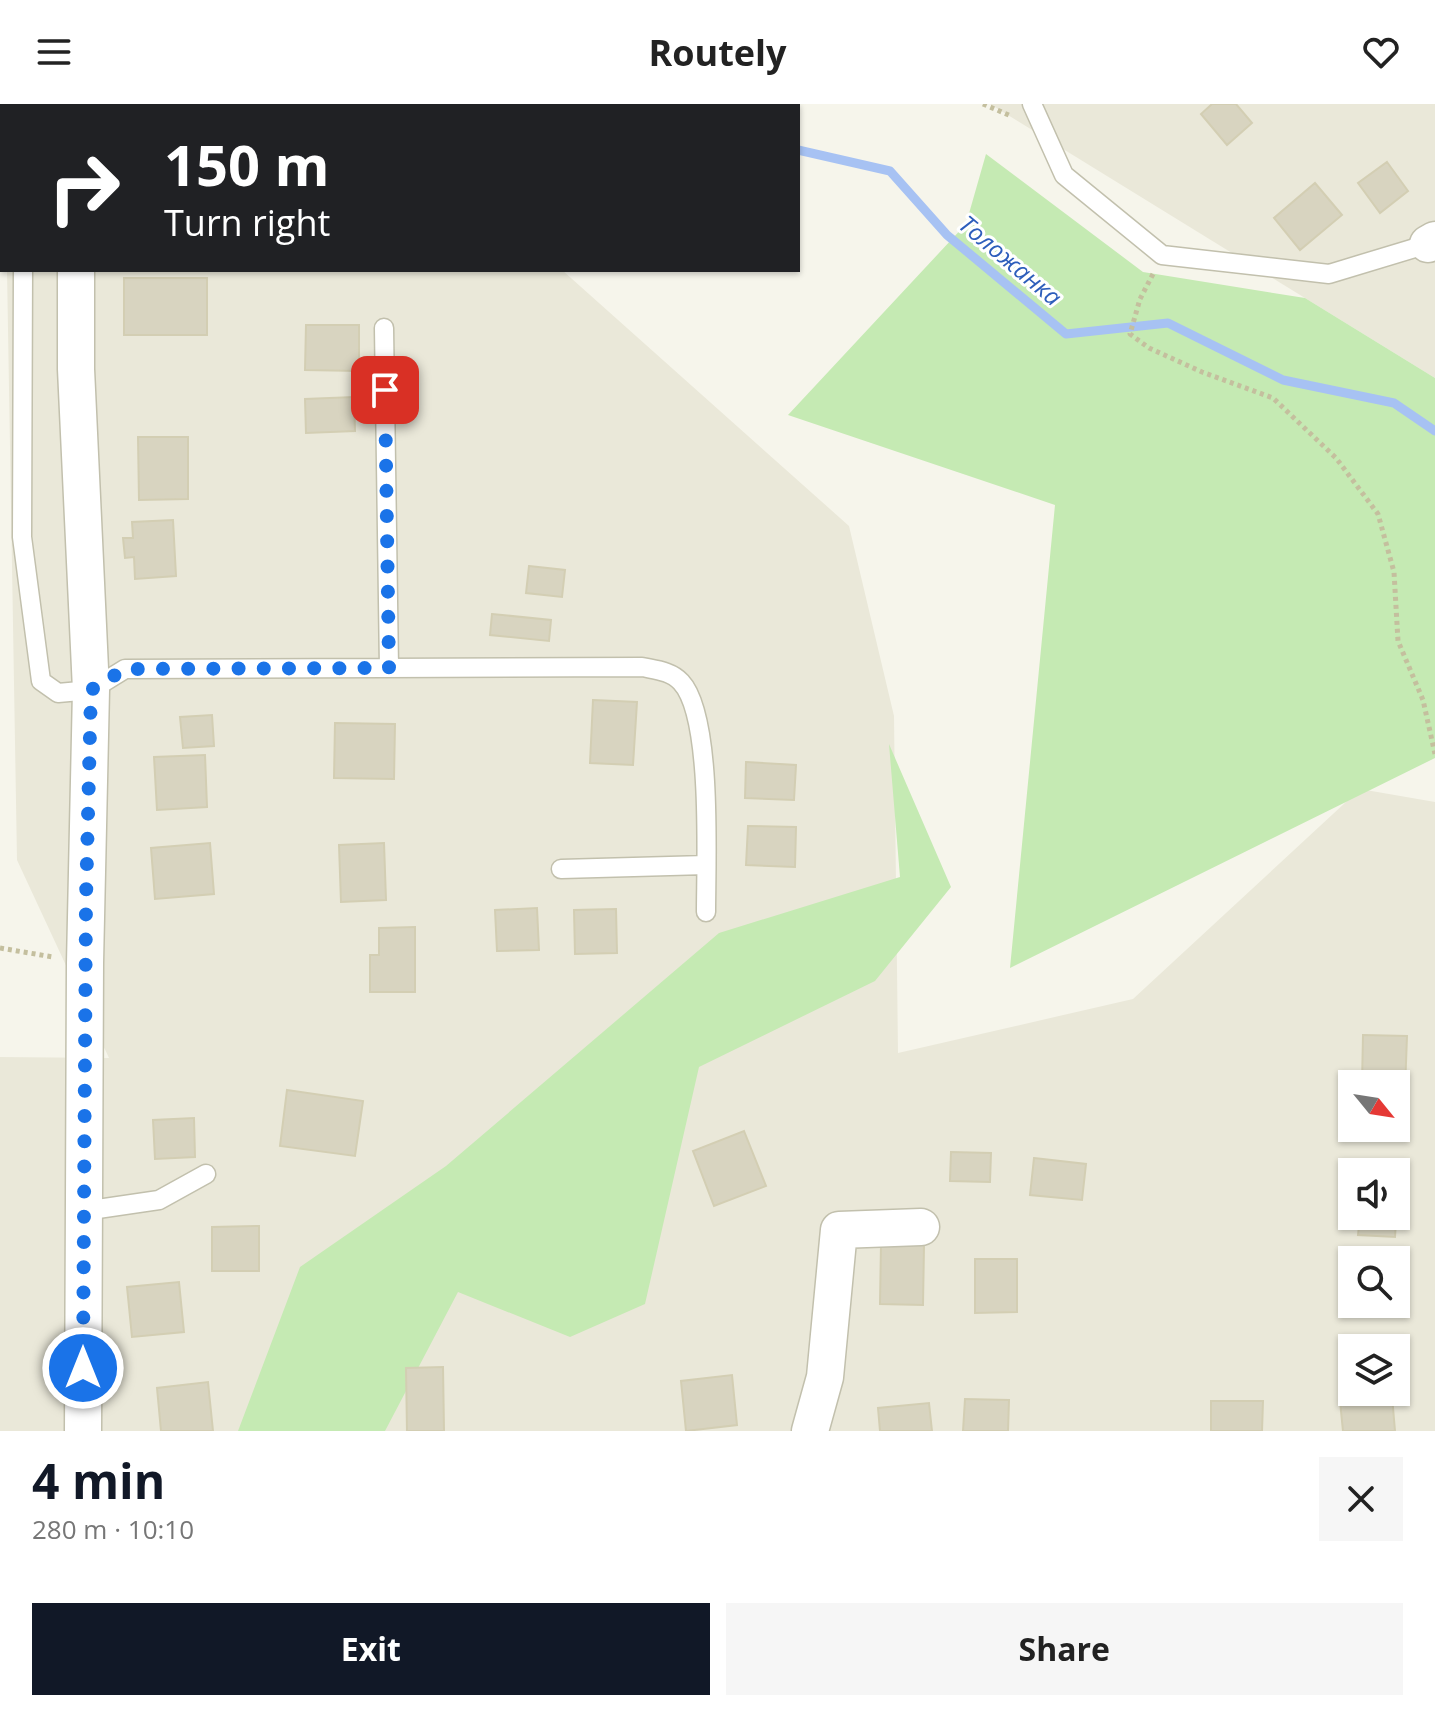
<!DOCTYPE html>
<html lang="en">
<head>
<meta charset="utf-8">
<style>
  :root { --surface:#fff; --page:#f6f6f6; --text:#222; --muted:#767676; --accent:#111827 }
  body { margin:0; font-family:"Open Sans",sans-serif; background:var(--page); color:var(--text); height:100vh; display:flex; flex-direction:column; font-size:30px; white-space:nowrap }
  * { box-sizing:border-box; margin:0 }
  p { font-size:26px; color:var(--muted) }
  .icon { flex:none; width:44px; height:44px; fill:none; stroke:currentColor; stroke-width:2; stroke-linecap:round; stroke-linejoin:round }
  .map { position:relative; height:1327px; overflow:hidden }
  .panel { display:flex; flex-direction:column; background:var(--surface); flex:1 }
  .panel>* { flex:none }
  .banner { position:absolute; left:0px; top:0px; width:800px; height:168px; box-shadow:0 2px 6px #0004; background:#202124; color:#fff; overflow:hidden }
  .needle { width:52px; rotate:120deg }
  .buttons { position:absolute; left:1338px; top:966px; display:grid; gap:16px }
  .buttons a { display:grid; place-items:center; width:72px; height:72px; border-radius:0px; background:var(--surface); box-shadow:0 2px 6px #0004; font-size:40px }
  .pin { position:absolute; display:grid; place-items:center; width:68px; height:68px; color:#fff; margin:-34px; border-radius:16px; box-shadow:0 4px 12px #0006 }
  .me { position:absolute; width:88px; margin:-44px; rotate:0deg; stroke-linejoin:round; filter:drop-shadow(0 0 6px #0008) }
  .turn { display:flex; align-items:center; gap:28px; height:168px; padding:0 32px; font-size:36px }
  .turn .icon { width:104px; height:104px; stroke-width:2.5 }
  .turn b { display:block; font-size:56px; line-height:68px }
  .round { display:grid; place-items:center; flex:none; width:84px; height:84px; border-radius:0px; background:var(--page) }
  .head { display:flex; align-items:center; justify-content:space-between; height:136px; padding:0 32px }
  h1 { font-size:48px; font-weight:700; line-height:60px; color:var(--accent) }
  .button { display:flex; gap:16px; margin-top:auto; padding:16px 32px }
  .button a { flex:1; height:92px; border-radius:0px; background:var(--accent); color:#fff; font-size:32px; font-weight:700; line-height:92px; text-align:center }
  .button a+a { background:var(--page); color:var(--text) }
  header { display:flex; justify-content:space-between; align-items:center; height:104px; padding:0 32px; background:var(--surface); font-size:36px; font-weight:700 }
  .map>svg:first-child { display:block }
  .residential { fill:#eae8d9; fill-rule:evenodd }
  .green { fill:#c5eab3 }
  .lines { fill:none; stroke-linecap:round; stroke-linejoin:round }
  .stream { stroke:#a7c2f3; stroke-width:9 }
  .building { fill:#d8d4c0; stroke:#d3ceb3; stroke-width:2 }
  .lane-casing { stroke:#c2c0ad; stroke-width:21 }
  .street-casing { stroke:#c2c0ad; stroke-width:39 }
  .path { stroke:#c4bf9e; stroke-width:5; stroke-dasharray:4 4; stroke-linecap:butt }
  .lane { stroke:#fff; stroke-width:18 }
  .street { stroke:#fff; stroke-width:36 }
  .route { stroke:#1a73e8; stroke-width:14; stroke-dasharray:0 25.2 }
  .labels { text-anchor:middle; stroke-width:6; stroke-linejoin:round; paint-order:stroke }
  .water-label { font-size:24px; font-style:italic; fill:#2d5ebb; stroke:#fff }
</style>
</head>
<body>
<header><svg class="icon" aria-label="menu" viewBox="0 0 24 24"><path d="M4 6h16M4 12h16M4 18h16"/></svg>Routely<svg class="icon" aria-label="heart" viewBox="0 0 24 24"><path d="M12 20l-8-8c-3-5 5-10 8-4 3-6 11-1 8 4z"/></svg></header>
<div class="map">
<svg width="1435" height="1327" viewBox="0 0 1435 1327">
  <rect width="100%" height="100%" fill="#f6f5eb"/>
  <path class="residential" d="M4,0H376L378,2H4Z
    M990,0H1435V274L1305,194Z
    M7,166H562L849,422L894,612L898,949L1133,895L1360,685L1435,698V1327H0V953L109,954L17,756ZM1352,980H1396V1024H1352ZM1352,1068H1396V1112H1352ZM1352,1156H1396V1200H1352ZM1352,1244H1396V1288H1352Z"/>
  <path class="green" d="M986,50L1143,168L1305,194L1435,274V654L1010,864L1055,401L788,311L966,120Z
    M889,640L951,783L875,877L699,963L645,1200L570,1233L458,1188L385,1327H238L300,1163L446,1062L719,829L900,773Z"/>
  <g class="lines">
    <path class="stream" d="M695,0L698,2
      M798,46L890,67L947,131L1066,230L1168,219L1283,276L1394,299L1435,327"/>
  </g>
  <path class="building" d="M1212,0H1236L1252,19L1227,41L1201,10Z
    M1387,58L1408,87L1380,109L1358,79Z
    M1315,79L1342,111L1300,146L1274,114Z
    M124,174H207V231H124Z
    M306,221H359V267L305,266Z
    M354,293L355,327L306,329L305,295Z
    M138,333H188V395L139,396Z
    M173,416L176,472L135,475L134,453L125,454L123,434H133L132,418Z
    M529,462L565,466L562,493L526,489Z
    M492,510L551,516L549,537L490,531Z
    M593,596L637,598L633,661L590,659Z
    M212,611L214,642L183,644L180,613Z
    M335,619L395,620L394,675L334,674Z
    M205,651L207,703L157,706L154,653Z
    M746,658L796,661L794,696L745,694Z
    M748,722L796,723L795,763L746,761Z
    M210,739L214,790L155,795L151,744Z
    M384,739L386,796L341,798L339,741Z
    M537,804L539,846L497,847L495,806Z
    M616,805L617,849L575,850L574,806Z
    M415,823V888H370V851H379V824Z
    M1363,931L1407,932L1404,1012H1396V980H1362Z
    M287,986L363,997L355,1052L280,1042Z
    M194,1014L195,1053L155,1055L153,1016Z
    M744,1027L766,1082L714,1102L693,1047Z
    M951,1048L991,1049L990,1078L950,1077Z
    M1034,1054L1086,1060L1082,1096L1030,1091Z
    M1396,1070H1399L1395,1133L1358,1131L1360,1112H1396Z
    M259,1122V1167H212V1123Z
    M881,1140L924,1141L923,1201L880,1200Z
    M975,1155H1017V1208L975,1209Z
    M179,1178L184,1228L132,1233L127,1183Z
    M443,1263L444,1327H407L406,1264Z
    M732,1271L737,1321L686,1327L681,1277Z
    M208,1278L213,1327H161L157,1284Z
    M1392,1292L1395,1327H1343L1340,1297Z
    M965,1295L1009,1296L1008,1327H963Z
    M1211,1297H1263L1262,1327H1211Z
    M929,1299L932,1327H880L878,1304Z"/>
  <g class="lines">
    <g class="lane-casing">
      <path id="lane" d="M1032,0L1064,71L1162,151L1329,170L1428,140
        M23,166L22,433L41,577L58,589L91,586L125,565L642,563C656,566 671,567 681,578C713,612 706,758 706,808
        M384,224L389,564
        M561,765L706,761
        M84,1107L159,1096L206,1070"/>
    </g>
    <g class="street-casing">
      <path id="street" d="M1428,140L1435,136
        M76,166V265L91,586L85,859L83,1327
        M810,1327L825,1273L839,1126L921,1123"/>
    </g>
    <path class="path" d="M983,0L1011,12
      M0,101H2
      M1153,170L1140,195L1130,230L1149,244L1202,268L1273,294L1336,354L1378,410L1394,468L1398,537L1423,596L1435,650
      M0,844L53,853"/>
    <use href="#lane" class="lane"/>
    <use href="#street" class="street"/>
  </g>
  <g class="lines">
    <path class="route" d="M83,1264L86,796L91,586L125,565L389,564L385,286"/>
  </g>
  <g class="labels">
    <g class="water-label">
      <text transform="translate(1010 157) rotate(40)" y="8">Толожанка</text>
    </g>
  </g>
</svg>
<div class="buttons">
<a><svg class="needle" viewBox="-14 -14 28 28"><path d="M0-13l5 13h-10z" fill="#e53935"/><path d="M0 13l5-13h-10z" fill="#767676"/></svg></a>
<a><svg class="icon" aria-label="sound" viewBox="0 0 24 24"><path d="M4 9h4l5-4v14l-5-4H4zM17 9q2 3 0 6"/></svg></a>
<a><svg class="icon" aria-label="search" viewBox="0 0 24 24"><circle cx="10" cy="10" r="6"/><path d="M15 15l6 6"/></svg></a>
<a><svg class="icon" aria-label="layers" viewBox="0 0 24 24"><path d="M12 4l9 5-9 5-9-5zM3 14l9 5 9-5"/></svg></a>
</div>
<div class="pin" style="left:385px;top:286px;background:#d93025"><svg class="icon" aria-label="arrive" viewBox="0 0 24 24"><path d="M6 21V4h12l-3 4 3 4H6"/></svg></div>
<svg class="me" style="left:83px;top:1264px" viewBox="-20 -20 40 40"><circle r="17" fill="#1a73e8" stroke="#fff" stroke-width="3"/><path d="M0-11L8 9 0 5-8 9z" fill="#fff"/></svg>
<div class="banner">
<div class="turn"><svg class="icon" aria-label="right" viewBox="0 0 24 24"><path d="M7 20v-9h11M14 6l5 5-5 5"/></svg><div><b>150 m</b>Turn right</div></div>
</div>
</div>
<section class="panel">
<div class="head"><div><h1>4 min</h1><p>280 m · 10:10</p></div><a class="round"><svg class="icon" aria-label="close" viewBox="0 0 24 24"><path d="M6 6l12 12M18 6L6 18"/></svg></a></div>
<div class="button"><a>Exit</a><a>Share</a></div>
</section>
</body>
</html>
